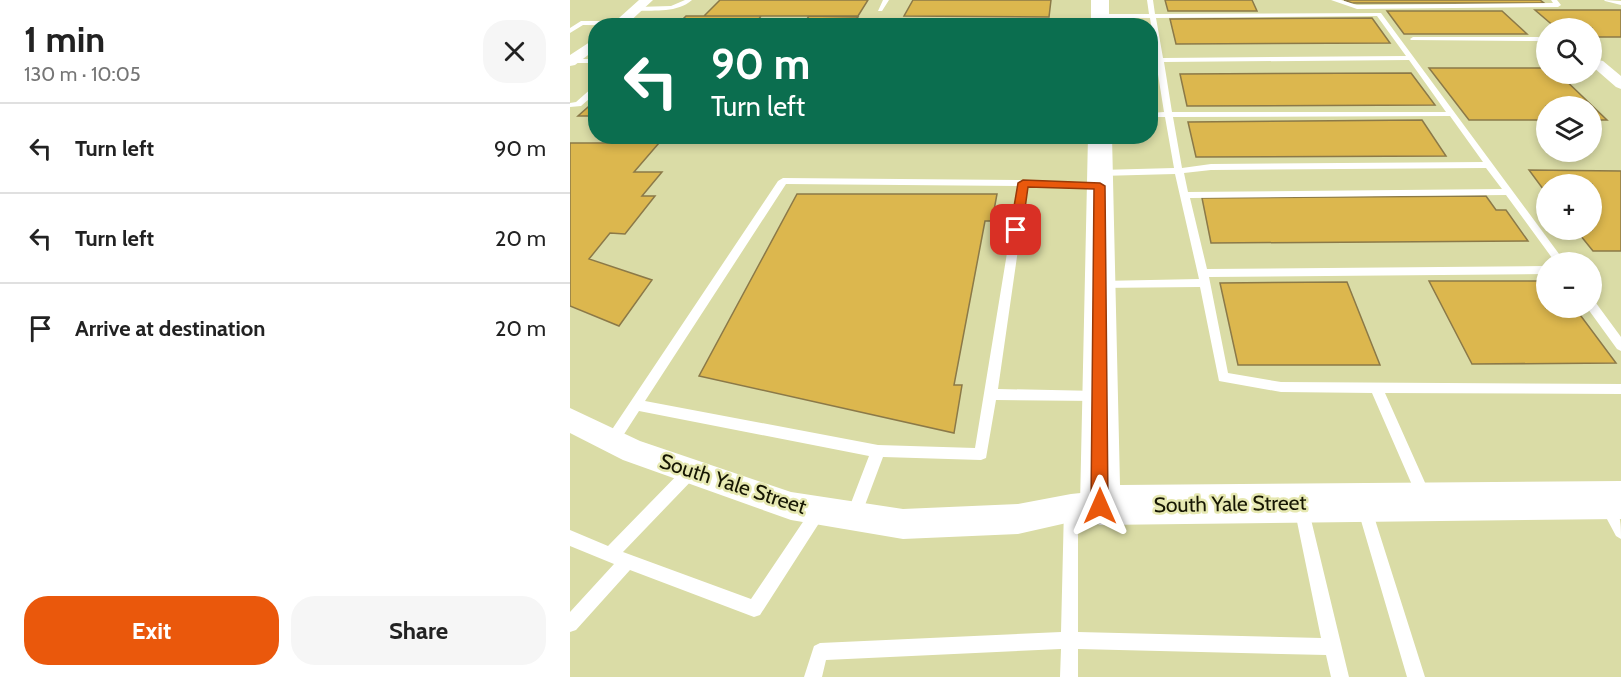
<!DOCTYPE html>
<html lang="en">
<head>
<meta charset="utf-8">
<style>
  :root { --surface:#fff; --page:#f6f6f6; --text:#222; --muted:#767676; --line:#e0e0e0; --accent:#ea580c }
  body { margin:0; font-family:Cabin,sans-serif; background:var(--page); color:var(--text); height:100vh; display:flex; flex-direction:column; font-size:22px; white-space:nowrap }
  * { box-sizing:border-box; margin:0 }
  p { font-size:20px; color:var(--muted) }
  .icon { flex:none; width:33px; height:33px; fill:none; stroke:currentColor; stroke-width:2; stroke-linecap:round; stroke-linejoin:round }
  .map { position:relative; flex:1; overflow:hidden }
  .panel { display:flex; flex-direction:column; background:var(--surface); width:570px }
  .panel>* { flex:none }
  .top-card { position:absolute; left:18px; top:18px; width:570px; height:126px; border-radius:24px; box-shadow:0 3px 9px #0003; background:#0b6e4f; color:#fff; overflow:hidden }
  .buttons { position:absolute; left:966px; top:18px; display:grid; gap:12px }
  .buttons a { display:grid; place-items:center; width:66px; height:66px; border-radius:50%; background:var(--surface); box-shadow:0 3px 9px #0003; font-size:30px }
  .pin { position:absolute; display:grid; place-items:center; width:51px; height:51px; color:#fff; margin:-26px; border-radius:12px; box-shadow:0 3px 9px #0006 }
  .me { position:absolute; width:66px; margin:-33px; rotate:0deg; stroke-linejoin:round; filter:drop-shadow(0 0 4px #0008) }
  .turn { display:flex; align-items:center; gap:21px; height:126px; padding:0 24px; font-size:27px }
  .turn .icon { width:78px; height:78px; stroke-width:2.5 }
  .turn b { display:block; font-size:42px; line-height:51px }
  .round { display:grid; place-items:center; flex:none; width:63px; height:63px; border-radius:24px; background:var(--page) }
  .summary { display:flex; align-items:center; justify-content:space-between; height:102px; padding:0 24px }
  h1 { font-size:36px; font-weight:800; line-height:45px }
  .cta { display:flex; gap:12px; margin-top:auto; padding:12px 24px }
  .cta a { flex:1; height:69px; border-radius:24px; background:var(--accent); color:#fff; font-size:24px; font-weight:800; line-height:69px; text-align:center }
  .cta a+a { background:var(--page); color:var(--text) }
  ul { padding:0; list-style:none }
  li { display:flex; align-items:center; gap:18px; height:90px; padding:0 24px; border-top:2px solid var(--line) }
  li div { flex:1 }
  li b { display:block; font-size:22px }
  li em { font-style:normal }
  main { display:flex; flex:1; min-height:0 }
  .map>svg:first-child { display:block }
  .building { fill:#dcb74e; stroke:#8b7948; stroke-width:1.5 }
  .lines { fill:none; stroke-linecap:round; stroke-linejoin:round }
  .lane { fill:#fff; fill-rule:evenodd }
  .street { fill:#fff; fill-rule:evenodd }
  .secondary { fill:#fff; fill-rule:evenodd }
  .route { fill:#ea580c; stroke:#983908; stroke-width:1.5 }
  .labels { text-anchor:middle; stroke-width:5; stroke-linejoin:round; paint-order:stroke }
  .near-street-label { font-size:21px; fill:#161603; stroke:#e7e9b2 }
</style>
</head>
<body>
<main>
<section class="panel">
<div class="summary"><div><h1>1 min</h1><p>130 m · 10:05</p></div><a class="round"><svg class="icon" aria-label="close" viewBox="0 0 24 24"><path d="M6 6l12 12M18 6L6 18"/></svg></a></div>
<ul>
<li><svg class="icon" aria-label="left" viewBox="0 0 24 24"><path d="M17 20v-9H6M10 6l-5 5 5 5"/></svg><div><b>Turn left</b></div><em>90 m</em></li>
<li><svg class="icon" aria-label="left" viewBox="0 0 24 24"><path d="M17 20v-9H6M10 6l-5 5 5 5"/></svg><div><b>Turn left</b></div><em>20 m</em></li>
<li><svg class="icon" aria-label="arrive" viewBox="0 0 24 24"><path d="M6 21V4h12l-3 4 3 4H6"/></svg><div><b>Arrive at destination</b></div><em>20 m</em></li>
</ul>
<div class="cta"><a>Exit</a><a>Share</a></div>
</section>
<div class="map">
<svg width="1051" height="677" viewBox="0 0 1051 677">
  <rect width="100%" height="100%" fill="#dadca6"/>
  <path class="building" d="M150,0H298L288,16H134Z
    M343,0H481L479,17L334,16Z
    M595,0H682L687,11H598Z
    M774,0H970L974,3H782Z
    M965,10H1051V37H1022V28H986Z
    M817,11H932L957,34H834Z
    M116,16H191L184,26H106Z
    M239,16L288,17L282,26H232Z
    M802,18L820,43L606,44L600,19Z
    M859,68H976V74H989L1037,120H1022V106H976V120H899Z
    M841,73L865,105L617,106L610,74Z
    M26,100V116H8Z
    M852,120L876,156L626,157L618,122Z
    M0,143H89L64,172H92L72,196H85L55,234L40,233L19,259L82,280L49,326L0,306Z
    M959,170L1051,171V251H1023L1006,230H1022V184H976V193Z
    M227,194H427L422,221H415L384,385H392L384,433L129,376Z
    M916,196L926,210H936L958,241L641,243L632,198Z
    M859,281H976V308H1005L1046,363L902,364Z
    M777,282L810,365H668L650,283Z"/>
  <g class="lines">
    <path class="lane" d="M115,0H122C107,13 86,10 67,11L64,9L67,7L101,6Z
      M313,0H319L312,11H308Z
      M577,0H583L585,14L811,13L995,262H985L936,195L620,198L637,269L976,266V274L639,277L658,373L711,382L1051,384V394L815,393L861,496L859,501L854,503L849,501L802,393L711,392L649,381L630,287L527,288L525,285L527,282L531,281L629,279L605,174L530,176L525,173L530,170L604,168L595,117H580V113L594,112L586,62H580V58H586L580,18H530L527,16L530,14H579ZM807,16L836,56L593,58L586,18ZM839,60L876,112H602L594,62ZM880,116L913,162L641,164L612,168L603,117ZM916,168L932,189L618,192L614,173L641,170Z
      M761,0H771L787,5L983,3L981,0H987L991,5L988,7L787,9Z
      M1034,0L1051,1V5L1035,1Z
      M295,20L530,21L533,23L530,25L290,26Z
      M11,21H96L99,23L98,26L13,25L0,33V28Z
      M843,37H968L976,39V43L968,41L841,40L840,39Z
      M0,59H26V63H0Z
      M23,87H26V93L11,106L0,107V103L6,102Z
      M213,178L453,180L533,184L535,186L530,189L457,187L428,389L528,391L533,392L534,396L533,400L528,401L426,400L416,458L411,460L313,457L289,521L284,523L279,521L276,516L299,456L69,411L47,445L42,447L37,445L35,441L37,437L208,181ZM216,184L448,186L405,448L308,445L75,401Z
      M1022,302L1026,303L1051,337V351L1047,349L1018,309L1017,308H1022Z
      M121,464L126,466L128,471L126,476L53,552L181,599L243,507L248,505L253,507L255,512L253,517L190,615L184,617L60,570L6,630L0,632V612L44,564L0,546V530L38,546L116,466Z
      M1037,499C1051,505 1051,525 1051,539L1046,536L1030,506L1032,501Z
      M731,500L736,502L738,507L779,677H761L756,655L508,649V677H490L491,649L256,660L252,677H234L244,646L250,643L491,632L494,508L496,503L501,501L506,503L508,508V632L751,638L724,507L726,502Z
      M794,500L799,502L801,507L855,677H837L787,507L789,502Z"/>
    <path class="street" d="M69,0H83L55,26H40Z
      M26,38V49L5,65L0,66V55Z
      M1028,60L1033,61L1051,76V89L1046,87L1023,67V61Z
      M0,408L70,441L221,492L333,509L448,504L501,494L530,491L540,495L545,505L540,515L530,519L501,522L448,534L333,539L221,520L53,460L0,433Z"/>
    <path class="secondary" d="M521,0H539V26H521Z
      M518,136H542L550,485L1051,481V519L530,525L516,519L510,505Z"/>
  </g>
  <path class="route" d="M453,180L530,183L535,186L538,506L535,511L530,514L524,511L521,506L524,189L458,187L452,230L446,234L440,230L448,183Z"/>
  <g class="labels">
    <g class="near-street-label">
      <text transform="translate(163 484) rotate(18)" y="7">South Yale Street</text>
      <text transform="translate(660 504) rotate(-1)" y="7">South Yale Street</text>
    </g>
  </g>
</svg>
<div class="buttons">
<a><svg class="icon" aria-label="search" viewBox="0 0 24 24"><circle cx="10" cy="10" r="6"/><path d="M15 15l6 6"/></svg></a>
<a><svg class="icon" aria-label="layers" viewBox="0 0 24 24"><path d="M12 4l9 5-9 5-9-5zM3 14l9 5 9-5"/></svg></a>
<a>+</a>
<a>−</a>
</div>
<div class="pin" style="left:446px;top:230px;background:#d93025"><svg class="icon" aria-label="arrive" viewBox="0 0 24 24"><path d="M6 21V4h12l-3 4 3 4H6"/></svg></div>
<svg class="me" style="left:530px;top:506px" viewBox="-20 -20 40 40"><path d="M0-17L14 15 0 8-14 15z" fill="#ea580c" stroke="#fff" stroke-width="4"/></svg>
<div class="top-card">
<div class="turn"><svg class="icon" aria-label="left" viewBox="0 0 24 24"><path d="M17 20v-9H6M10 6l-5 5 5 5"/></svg><div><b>90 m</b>Turn left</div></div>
</div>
</div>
</main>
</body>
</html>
